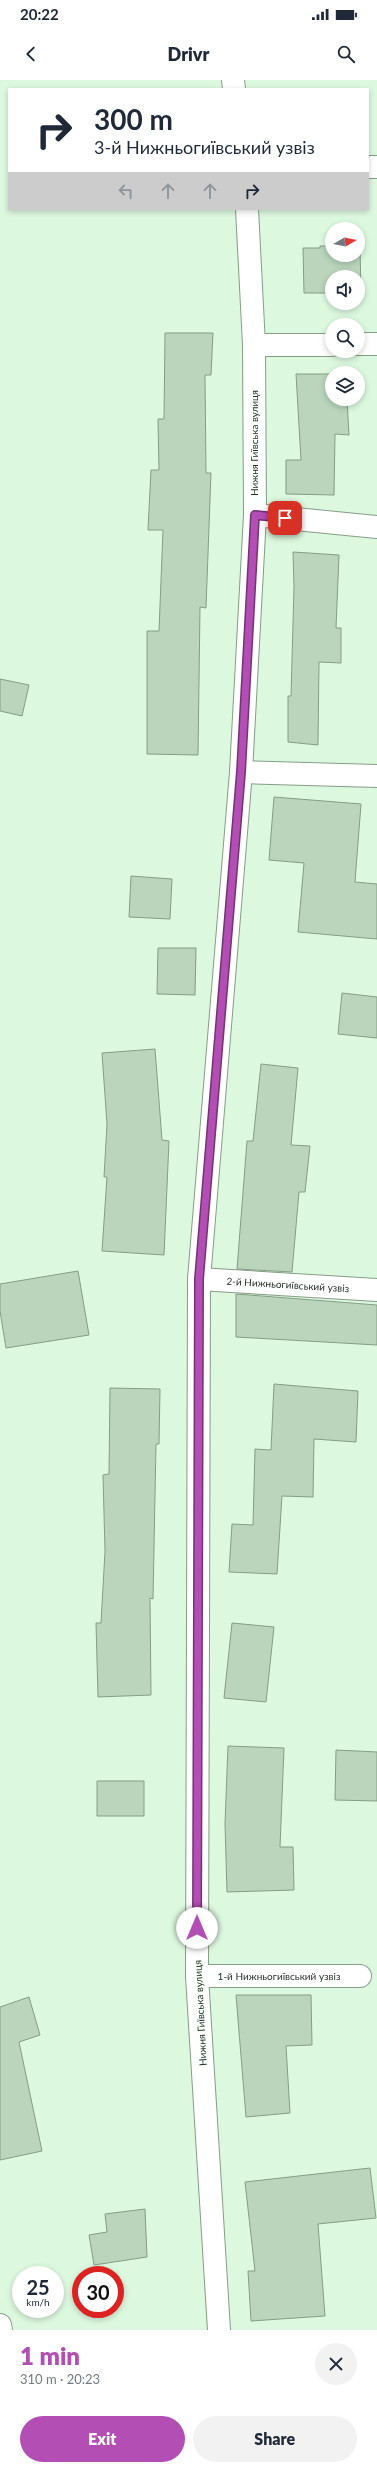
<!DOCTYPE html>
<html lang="en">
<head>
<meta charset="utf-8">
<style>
  :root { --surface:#fff; --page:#f2f2f3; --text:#1f2937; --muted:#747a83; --accent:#b34eb4 }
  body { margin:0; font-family:Lato,sans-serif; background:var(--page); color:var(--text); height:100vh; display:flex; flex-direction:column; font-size:15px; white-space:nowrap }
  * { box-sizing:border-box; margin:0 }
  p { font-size:13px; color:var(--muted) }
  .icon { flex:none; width:22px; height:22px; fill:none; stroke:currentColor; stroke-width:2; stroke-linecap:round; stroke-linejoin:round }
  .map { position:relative; height:2250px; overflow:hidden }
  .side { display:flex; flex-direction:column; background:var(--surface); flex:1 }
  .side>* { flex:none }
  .banner { position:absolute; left:8px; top:8px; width:361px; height:122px; border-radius:0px; box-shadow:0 2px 6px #0003; background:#fff; color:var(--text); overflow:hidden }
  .needle { width:26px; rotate:81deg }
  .controls { position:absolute; left:325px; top:142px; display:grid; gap:8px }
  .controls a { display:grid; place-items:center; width:40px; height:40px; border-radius:50%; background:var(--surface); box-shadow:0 2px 6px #0003; font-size:20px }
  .speed { position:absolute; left:12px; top:2186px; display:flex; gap:8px; font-size:20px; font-weight:700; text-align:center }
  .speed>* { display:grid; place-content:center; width:52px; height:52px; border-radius:50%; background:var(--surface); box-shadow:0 2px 6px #0003; line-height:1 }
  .speed small { font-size:10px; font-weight:400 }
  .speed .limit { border:6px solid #d22; background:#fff; color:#111 }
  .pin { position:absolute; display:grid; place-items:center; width:34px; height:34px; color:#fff; margin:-17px; border-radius:8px; box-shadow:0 2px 6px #0006 }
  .me { position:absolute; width:44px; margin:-22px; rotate:0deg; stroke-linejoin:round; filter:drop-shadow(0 0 3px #0008) }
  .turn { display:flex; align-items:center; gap:14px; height:84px; padding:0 20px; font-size:18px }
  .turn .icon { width:52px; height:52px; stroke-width:2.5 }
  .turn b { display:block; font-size:28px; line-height:34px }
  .lanes { display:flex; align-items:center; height:38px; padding:0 20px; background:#0003; justify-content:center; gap:20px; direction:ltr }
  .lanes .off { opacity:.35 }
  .round { display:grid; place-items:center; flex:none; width:42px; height:42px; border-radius:21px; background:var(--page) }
  .headline { display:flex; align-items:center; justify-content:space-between; height:68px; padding:0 20px }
  h1 { font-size:24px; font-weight:800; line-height:30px; color:var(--accent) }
  .primary-button { display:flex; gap:8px; margin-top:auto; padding:8px 20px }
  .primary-button a { flex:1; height:46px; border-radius:24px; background:var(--accent); color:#fff; font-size:16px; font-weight:800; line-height:46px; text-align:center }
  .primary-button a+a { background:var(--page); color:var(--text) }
  .status { display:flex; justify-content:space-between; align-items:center; height:28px; padding:0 20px; background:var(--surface); direction:ltr }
  .status svg { height:11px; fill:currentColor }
  header { display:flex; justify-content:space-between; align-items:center; height:52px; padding:0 20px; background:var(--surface); font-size:18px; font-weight:800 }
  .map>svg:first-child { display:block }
  .building { fill:#bad5bc; stroke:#849e86 }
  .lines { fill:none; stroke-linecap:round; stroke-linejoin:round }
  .street-casing { stroke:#859e86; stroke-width:24 }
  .street { stroke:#fff; stroke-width:22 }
  .route-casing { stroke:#743375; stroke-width:10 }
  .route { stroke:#b34eb4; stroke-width:7 }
  .labels { text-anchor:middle; stroke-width:3; stroke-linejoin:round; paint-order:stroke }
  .street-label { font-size:10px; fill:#273128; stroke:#f8fef9 }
</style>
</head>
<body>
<div class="status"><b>20:22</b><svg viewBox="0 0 49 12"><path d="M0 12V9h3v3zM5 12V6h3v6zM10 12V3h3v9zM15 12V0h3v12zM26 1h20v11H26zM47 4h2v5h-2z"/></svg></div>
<header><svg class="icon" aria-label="back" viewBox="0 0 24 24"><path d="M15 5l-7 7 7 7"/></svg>Drivr<svg class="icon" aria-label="search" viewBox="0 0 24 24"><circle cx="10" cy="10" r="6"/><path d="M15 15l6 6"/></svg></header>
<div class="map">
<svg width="377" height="2250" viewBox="0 0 377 2250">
  <rect width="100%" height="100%" fill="#dcf8de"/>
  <path class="building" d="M320,166H332V175H358V167H360L361,212H358V197H332V213H304L303,168H320Z
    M165,253H213L211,295H205L206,393H211L206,528L200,527L198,675L147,674V551H159L163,450H148L151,390H159L158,339H164Z
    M296,294H332V319H347L349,355L335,354L334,415L286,414V380H301Z
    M293,472L339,475L336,548H341V583L319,582L318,665L288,662V616H291L294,507Z
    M0,599L29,605L22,636L0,631Z
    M274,717L361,724L355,802L377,804V859L298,852L304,783L269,780Z
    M131,796L172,799L170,839L129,837Z
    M158,868H196L195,915L157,914Z
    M342,913L377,917V958L338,954Z
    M155,969L162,1060L169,1061L164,1175L102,1171L107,1097H104L107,1044L102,973Z
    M261,984L298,988L291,1065L310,1066L305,1112H299L292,1192L237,1189L247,1061H253Z
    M78,1191L89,1255L6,1268L0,1231V1204Z
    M236,1214L377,1225V1265L236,1257Z
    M274,1304L358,1311L356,1362L314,1359L313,1417L282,1416L277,1494L229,1492L232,1444L253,1445L255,1369L271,1370Z
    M110,1308L160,1309L159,1364H156L153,1519L150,1518L151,1615L98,1617L96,1543H101L105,1471L103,1395L109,1394Z
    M232,1543L274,1547L266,1622L224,1618Z
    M228,1666L284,1668L280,1767H293L294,1810L227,1812L225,1744Z
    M336,1670L377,1672V1721L335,1720Z
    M97,1701H144V1736H97Z
    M236,1915H311L312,1965L286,1966L290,2033L246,2037Z
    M29,1917L40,1955L19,1962L42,2071L0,2080V1927Z
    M370,2088L376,2138L318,2144L325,2236L251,2241L248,2191H255L245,2102Z
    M145,2129L147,2177L94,2185L89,2155L107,2152L105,2134Z"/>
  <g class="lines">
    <g class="street-casing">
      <g id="street">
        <path d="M233,0L234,9"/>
        <path d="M368,87H377"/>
        <path d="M358,264H377"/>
        <path d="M254,265H332"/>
        <path d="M255,435L377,447"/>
        <path d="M241,692L377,696"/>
        <path id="s1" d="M199,1199L377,1210"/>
        <path id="s2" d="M197,1896H360"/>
        <path d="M0,2245L1,2250"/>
        <path d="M219,2250L197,1896L199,1199L241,692L255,435L254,265L247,129"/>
      </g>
    </g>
    <use href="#street" class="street"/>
  </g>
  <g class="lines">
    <g class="route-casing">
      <path id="route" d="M197,1848L199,1199L241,692L255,435L285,438"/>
    </g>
    <use href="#route" class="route"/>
  </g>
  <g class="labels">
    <g class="street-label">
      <text transform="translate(254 363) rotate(-90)" y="4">Нижня Гиївська вулиця</text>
      <text dy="4" stroke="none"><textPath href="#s1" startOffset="89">2-й Нижньогиївський узвіз</textPath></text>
      <text dy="4" stroke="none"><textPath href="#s2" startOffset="82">1-й Нижньогиївський узвіз</textPath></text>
      <text transform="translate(200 1933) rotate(-93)" y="4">Нижня Гиївська вулиця</text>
    </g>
  </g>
</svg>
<div class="controls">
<a><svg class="needle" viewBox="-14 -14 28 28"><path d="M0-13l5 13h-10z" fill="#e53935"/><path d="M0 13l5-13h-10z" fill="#747a83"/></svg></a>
<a><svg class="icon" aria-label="sound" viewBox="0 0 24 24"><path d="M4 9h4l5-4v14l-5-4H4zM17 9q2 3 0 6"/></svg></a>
<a><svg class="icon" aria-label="search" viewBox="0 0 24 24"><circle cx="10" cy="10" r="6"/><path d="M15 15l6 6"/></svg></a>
<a><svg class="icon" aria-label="layers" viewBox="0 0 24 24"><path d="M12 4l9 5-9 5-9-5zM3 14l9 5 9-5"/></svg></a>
</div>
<div class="speed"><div>25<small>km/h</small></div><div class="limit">30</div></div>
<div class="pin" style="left:285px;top:438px;background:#d93025"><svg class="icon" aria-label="arrive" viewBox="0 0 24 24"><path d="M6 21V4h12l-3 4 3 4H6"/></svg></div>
<svg class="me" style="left:197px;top:1848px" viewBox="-20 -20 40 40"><circle r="19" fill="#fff"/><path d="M0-13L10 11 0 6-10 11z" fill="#b34eb4"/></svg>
<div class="banner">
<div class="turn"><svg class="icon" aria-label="right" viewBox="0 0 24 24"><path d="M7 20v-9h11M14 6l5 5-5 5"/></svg><div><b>300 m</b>3-й Нижньогиївський узвіз</div></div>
<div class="lanes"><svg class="icon off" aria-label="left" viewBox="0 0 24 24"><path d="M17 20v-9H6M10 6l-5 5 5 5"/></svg><svg class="icon off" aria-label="ahead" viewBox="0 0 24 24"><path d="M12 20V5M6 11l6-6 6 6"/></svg><svg class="icon off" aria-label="ahead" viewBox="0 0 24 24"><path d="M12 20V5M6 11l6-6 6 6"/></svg><svg class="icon" aria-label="right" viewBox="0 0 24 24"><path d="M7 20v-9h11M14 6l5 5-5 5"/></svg></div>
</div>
</div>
<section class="side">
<div class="headline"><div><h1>1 min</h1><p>310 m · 20:23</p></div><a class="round"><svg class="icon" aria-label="close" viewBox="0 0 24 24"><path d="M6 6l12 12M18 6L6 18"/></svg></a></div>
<div class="primary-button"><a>Exit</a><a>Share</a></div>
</section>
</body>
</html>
